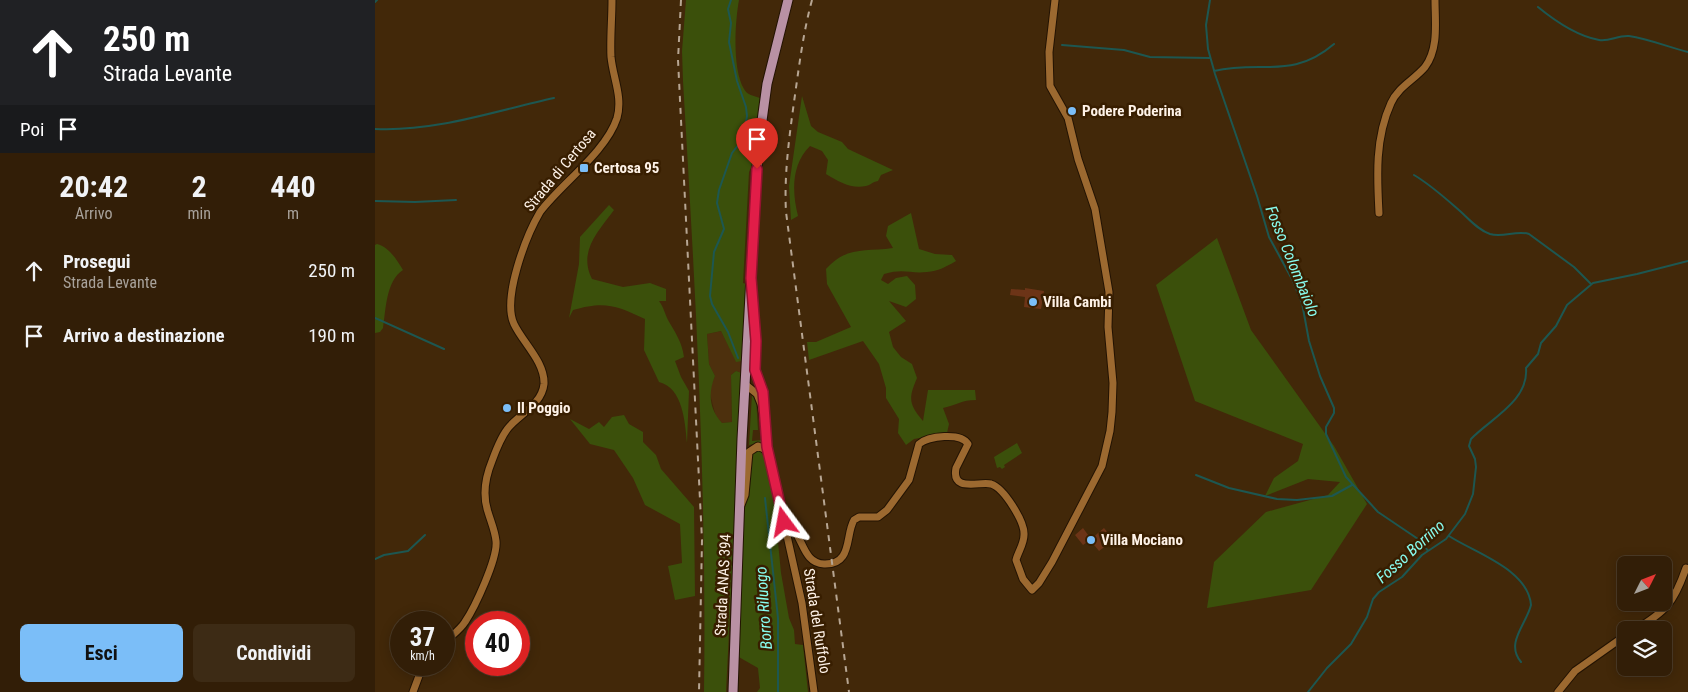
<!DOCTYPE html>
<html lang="it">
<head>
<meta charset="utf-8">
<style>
  :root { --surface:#321e07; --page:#3d2b15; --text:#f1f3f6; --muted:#a8a29b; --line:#4d3c28; --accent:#7bbef8 }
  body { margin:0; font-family:"Roboto Condensed",sans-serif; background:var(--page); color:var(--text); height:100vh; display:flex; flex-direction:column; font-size:19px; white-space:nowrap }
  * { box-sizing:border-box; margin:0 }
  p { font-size:16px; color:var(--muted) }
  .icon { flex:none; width:28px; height:28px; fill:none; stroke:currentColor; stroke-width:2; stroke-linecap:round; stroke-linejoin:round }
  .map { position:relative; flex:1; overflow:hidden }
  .sheet { display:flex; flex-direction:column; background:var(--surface); width:375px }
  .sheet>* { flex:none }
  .guide { background:#202124; color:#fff; overflow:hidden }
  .needle { width:32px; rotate:48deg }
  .fabs { position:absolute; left:1242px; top:556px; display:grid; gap:10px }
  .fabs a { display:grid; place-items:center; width:55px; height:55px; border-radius:8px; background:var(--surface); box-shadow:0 2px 12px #0003,0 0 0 1px var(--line); font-size:25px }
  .speed { position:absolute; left:15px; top:611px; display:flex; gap:10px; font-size:25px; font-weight:700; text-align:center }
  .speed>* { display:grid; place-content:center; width:65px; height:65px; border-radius:50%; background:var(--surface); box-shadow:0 2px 12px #0003,0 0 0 1px var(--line); line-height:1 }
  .speed small { font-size:12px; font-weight:400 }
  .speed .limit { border:8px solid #d22; background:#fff; color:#111 }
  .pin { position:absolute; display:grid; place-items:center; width:42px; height:42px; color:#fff; margin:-51px -21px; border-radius:50% 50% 50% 0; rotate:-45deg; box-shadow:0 0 5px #0007 }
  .pin .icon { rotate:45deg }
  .me { position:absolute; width:55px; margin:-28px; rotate:347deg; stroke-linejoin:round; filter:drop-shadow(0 0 4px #0008) }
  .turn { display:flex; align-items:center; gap:18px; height:105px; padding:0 20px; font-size:22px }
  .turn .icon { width:65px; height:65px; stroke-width:2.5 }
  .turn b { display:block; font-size:35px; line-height:42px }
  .then { display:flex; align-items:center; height:48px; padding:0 20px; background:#0003; gap:10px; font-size:19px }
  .eta { display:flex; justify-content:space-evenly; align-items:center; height:85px; text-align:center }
  .eta b { font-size:30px; font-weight:700; line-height:35px }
  .primary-button { display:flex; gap:10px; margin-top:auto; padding:10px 20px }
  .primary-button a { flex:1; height:58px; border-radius:8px; background:var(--accent); color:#111; font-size:20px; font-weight:700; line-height:58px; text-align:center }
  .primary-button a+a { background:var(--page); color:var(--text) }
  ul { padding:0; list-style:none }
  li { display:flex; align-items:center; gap:15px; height:65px; padding:0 20px }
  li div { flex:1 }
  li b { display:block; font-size:19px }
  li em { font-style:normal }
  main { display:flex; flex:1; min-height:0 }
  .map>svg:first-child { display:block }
  .built { fill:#4d300d }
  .green { fill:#3b500b }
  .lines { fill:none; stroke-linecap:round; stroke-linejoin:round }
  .stream { stroke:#1d5751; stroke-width:2 }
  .building { fill:#6c3417 }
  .minor-casing { stroke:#231303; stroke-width:9 }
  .major-casing { stroke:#231303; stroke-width:11 }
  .minor { stroke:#9c6930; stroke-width:7 }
  .major { stroke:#b991a4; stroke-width:9 }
  .rail { stroke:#b7a693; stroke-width:2; stroke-dasharray:6 6; stroke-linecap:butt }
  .route-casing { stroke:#92132f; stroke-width:12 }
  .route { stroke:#e11d48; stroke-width:9 }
  .poi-dot { fill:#7bbef8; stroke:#381e00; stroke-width:2 }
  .labels { text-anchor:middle; stroke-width:5; stroke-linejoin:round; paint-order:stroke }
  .poi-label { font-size:15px; font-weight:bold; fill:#fef2e7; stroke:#381e00; text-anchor:start }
  .street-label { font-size:15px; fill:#fef2e7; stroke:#381e00 }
  .water-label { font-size:16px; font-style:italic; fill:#88fcee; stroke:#381e00 }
</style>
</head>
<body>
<main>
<section class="sheet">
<div class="guide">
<div class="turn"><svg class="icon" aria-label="ahead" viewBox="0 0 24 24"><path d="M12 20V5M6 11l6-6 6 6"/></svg><div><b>250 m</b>Strada Levante</div></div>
<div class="then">Poi<svg class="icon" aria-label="arrive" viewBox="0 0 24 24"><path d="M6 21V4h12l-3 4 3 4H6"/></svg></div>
</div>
<div class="eta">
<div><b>20:42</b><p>Arrivo</p></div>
<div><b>2</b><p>min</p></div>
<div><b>440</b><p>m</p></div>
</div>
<ul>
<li><svg class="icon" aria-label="ahead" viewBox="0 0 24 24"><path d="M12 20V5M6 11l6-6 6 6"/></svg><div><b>Prosegui</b><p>Strada Levante</p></div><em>250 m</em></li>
<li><svg class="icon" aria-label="arrive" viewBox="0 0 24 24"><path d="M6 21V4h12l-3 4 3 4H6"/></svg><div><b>Arrivo a destinazione</b></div><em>190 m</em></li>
</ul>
<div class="primary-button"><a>Esci</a><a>Condividi</a></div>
</section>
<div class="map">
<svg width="1313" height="692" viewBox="0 0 1313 692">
  <rect width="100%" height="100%" fill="#422809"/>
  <path class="built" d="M346,331L361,361H367V373L361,371L356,375L357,422L347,423L341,417L334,390L340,376L334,364L332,334Z"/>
  <path class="green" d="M311,0H364C360,22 357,69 369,89C372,95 379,96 385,98L377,165L374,172L368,283L371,284L367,361L361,362L346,331L332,334L334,364L340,376C333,393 334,409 347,423L357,422L356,375L361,371L367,373L351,692H329C332,488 320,284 308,81L307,51Z
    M427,96L436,126L443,132L467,142L473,149L518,170L506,175L503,181C497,182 496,185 491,186C476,189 464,182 451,174L453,160L447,151L435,146C416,165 417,192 423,216L416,220L414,186Z
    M234,205L239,210C223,232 203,251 217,279L248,287L275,283L291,289V301H284C289,308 290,314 293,320C300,332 307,342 309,357L300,361L306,377L314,391L312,443C310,422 308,388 284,382L269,350L270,319C241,305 229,301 198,310L194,318L204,264L205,237Z
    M536,213L544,249L560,254L577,255L581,261C571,267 563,271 552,272C535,274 529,268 509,274L506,280L513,284L521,278L532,276L540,285L541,299L531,307L514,301L531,321L514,332L518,347L526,357L537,364L542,378C533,399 534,404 548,421L553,390H600L601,400C586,400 582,405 568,408L574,424L572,433L539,439L531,445L523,433L524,419L511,398V388L504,364L488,341L434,360L432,342H441L476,327L452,284L451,269C472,246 489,252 518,248L511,236L513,226Z
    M842,238L876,330L959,446L992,504L936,590L832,608L839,562L891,512L953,495L965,482L933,479L890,496L899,478L923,461L928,444L820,401L781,285Z
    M2,244C14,247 22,260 28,270C11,281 11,309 8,328L5,332L0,333V245Z
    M377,394L381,398L383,430H378L377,441L388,440V445L383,443L374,445Z
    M249,415L254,424L268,432V442L281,455L286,469L319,507L320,596L300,600L293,566L307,563L305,524L270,505L258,478L239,450L215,444L195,419L214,429L224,422L229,427L237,417Z
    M642,443L647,453L629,465L630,467L627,469L625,467L622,468L619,457Z
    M382,449L386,452L391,461L408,529L403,542L406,573L414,618L419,630L420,644L428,645L433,692H382L385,688L383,668L362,656L369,507L377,453Z"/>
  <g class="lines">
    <path class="stream" d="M356,0L353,9L356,23L354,42L362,81L371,107L372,116L368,139L357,153L344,190L342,203L349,229L339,252L335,296L337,304L353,332L363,358
      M835,0L831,25L833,49L840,74L882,196L894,237L918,281L927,303L934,341L945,376L959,408V413L951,427V434L971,477L1003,512L1046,541L1053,551
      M0,2L2,0
      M1163,7C1180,21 1202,36 1224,40C1234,42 1243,35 1254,36C1274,39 1293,47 1313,52
      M687,45L749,50L775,57L835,58
      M839,71C886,60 917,80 959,44
      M0,129C60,132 120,111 179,98
      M1039,175C1056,185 1070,198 1085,211C1094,219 1103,230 1115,234C1128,238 1141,230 1154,234L1199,267L1216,284
      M0,201L40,202L81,200
      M0,318L69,349
      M821,475L854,488L902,499L922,500L957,496L977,485
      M390,498L403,618V692
      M1074,536C1100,553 1153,569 1156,605C1151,625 1130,643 1146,662
      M0,559L9,555L33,551L50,535
      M933,692L952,668L976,644L992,617L998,599L1004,592L1027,577L1047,555L1071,539L1090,514L1098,494L1101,467L1100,459L1094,446L1096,439C1115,419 1154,401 1151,368L1163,354L1166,343L1181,326L1192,305L1218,283L1262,274L1313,261"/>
  </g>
  <path class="building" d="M650,288L669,291L666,309L649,307L650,297L635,295L636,289L650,290Z
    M708,528L716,539L729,528L734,534L727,540L732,545L724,551L715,540L708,545L700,535Z"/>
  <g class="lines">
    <g class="minor-casing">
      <path id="minor" d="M1004,213C1002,176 1000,138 1016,103C1023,87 1039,80 1050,67C1064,48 1060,22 1060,0
        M379,322L381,341L380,372L388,389L389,403
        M371,385L382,394L386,404L396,464L427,603L439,692
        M366,505L370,495L374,452L383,446L393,451
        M410,524C429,530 425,563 449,564C478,565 470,535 479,520L484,517H503L512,510L534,480L544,444C553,436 586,432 593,444L581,468C576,493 605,481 616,484C629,488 650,522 649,535C649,544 643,552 641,560L648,579L657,590L664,583L677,562L727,466L735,431L737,412L738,383L733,327L734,292L720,209L703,159L693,118L675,86L674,52L680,0
        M1260,630C1291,611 1299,603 1311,568
        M69,643C76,636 85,630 90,622C100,607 123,558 121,541C120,531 116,522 113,512C107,494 110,478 117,461C121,450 126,436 134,427C145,414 167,404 169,384C170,362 148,343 139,324C127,298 151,236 165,212C186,184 231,152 242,118C248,97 238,78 236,57C235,39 237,19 237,0
        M38,692L48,665
        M1183,692L1200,671L1251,635"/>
    </g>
    <g class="major-casing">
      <path id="major" d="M358,692L367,439L383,150L392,84L413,0"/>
    </g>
    <use href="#minor" class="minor"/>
    <use href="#major" class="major"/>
    <path class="rail" d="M306,0L303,60L327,540L324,692
      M437,0C428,33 424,67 419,102C414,139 409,175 411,212L474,692"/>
  </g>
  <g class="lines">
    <g class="route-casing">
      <path id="route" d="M382,169L376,278L381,341L380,370L388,392L392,447L409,522"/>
    </g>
    <use href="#route" class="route"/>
  </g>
  <g class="poi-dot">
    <circle cx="697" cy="111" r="5"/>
    <rect x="204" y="163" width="10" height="10" rx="2.5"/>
    <circle cx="658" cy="302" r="5"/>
    <circle cx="132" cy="408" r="5"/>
    <circle cx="716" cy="540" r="5"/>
  </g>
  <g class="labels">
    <g class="poi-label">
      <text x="707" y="116">Podere Poderina</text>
      <text x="219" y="173">Certosa 95</text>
      <text x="668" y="307">Villa Cambi</text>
      <text x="142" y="413">Il Poggio</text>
      <text x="726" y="545">Villa Mociano</text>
    </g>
    <g class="street-label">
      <text transform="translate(185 170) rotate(-50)" y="5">Strada di Certosa</text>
      <text transform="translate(348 585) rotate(-87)" y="5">Strada ANAS 394</text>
      <text transform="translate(442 621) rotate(81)" y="5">Strada del Ruffolo</text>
    </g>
    <g class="water-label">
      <text transform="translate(918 261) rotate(68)" y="6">Fosso Colombaiolo</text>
      <text transform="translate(1035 551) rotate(-42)" y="6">Fosso Borrino</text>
      <text transform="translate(388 608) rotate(-94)" y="6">Borro Riluogo</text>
    </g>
  </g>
</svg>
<div class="fabs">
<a><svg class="needle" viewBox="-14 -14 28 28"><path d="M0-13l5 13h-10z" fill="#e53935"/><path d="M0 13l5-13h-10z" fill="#a8a29b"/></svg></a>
<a><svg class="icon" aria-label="layers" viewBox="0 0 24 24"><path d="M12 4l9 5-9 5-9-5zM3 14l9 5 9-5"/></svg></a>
</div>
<div class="speed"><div>37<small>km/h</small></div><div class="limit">40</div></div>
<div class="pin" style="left:382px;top:169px;background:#d93025"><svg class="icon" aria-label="arrive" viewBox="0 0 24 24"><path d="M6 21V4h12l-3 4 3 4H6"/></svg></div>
<svg class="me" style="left:409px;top:522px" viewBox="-20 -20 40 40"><path d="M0-17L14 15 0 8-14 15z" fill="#e11d48" stroke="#fff" stroke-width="4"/></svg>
</div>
</main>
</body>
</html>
